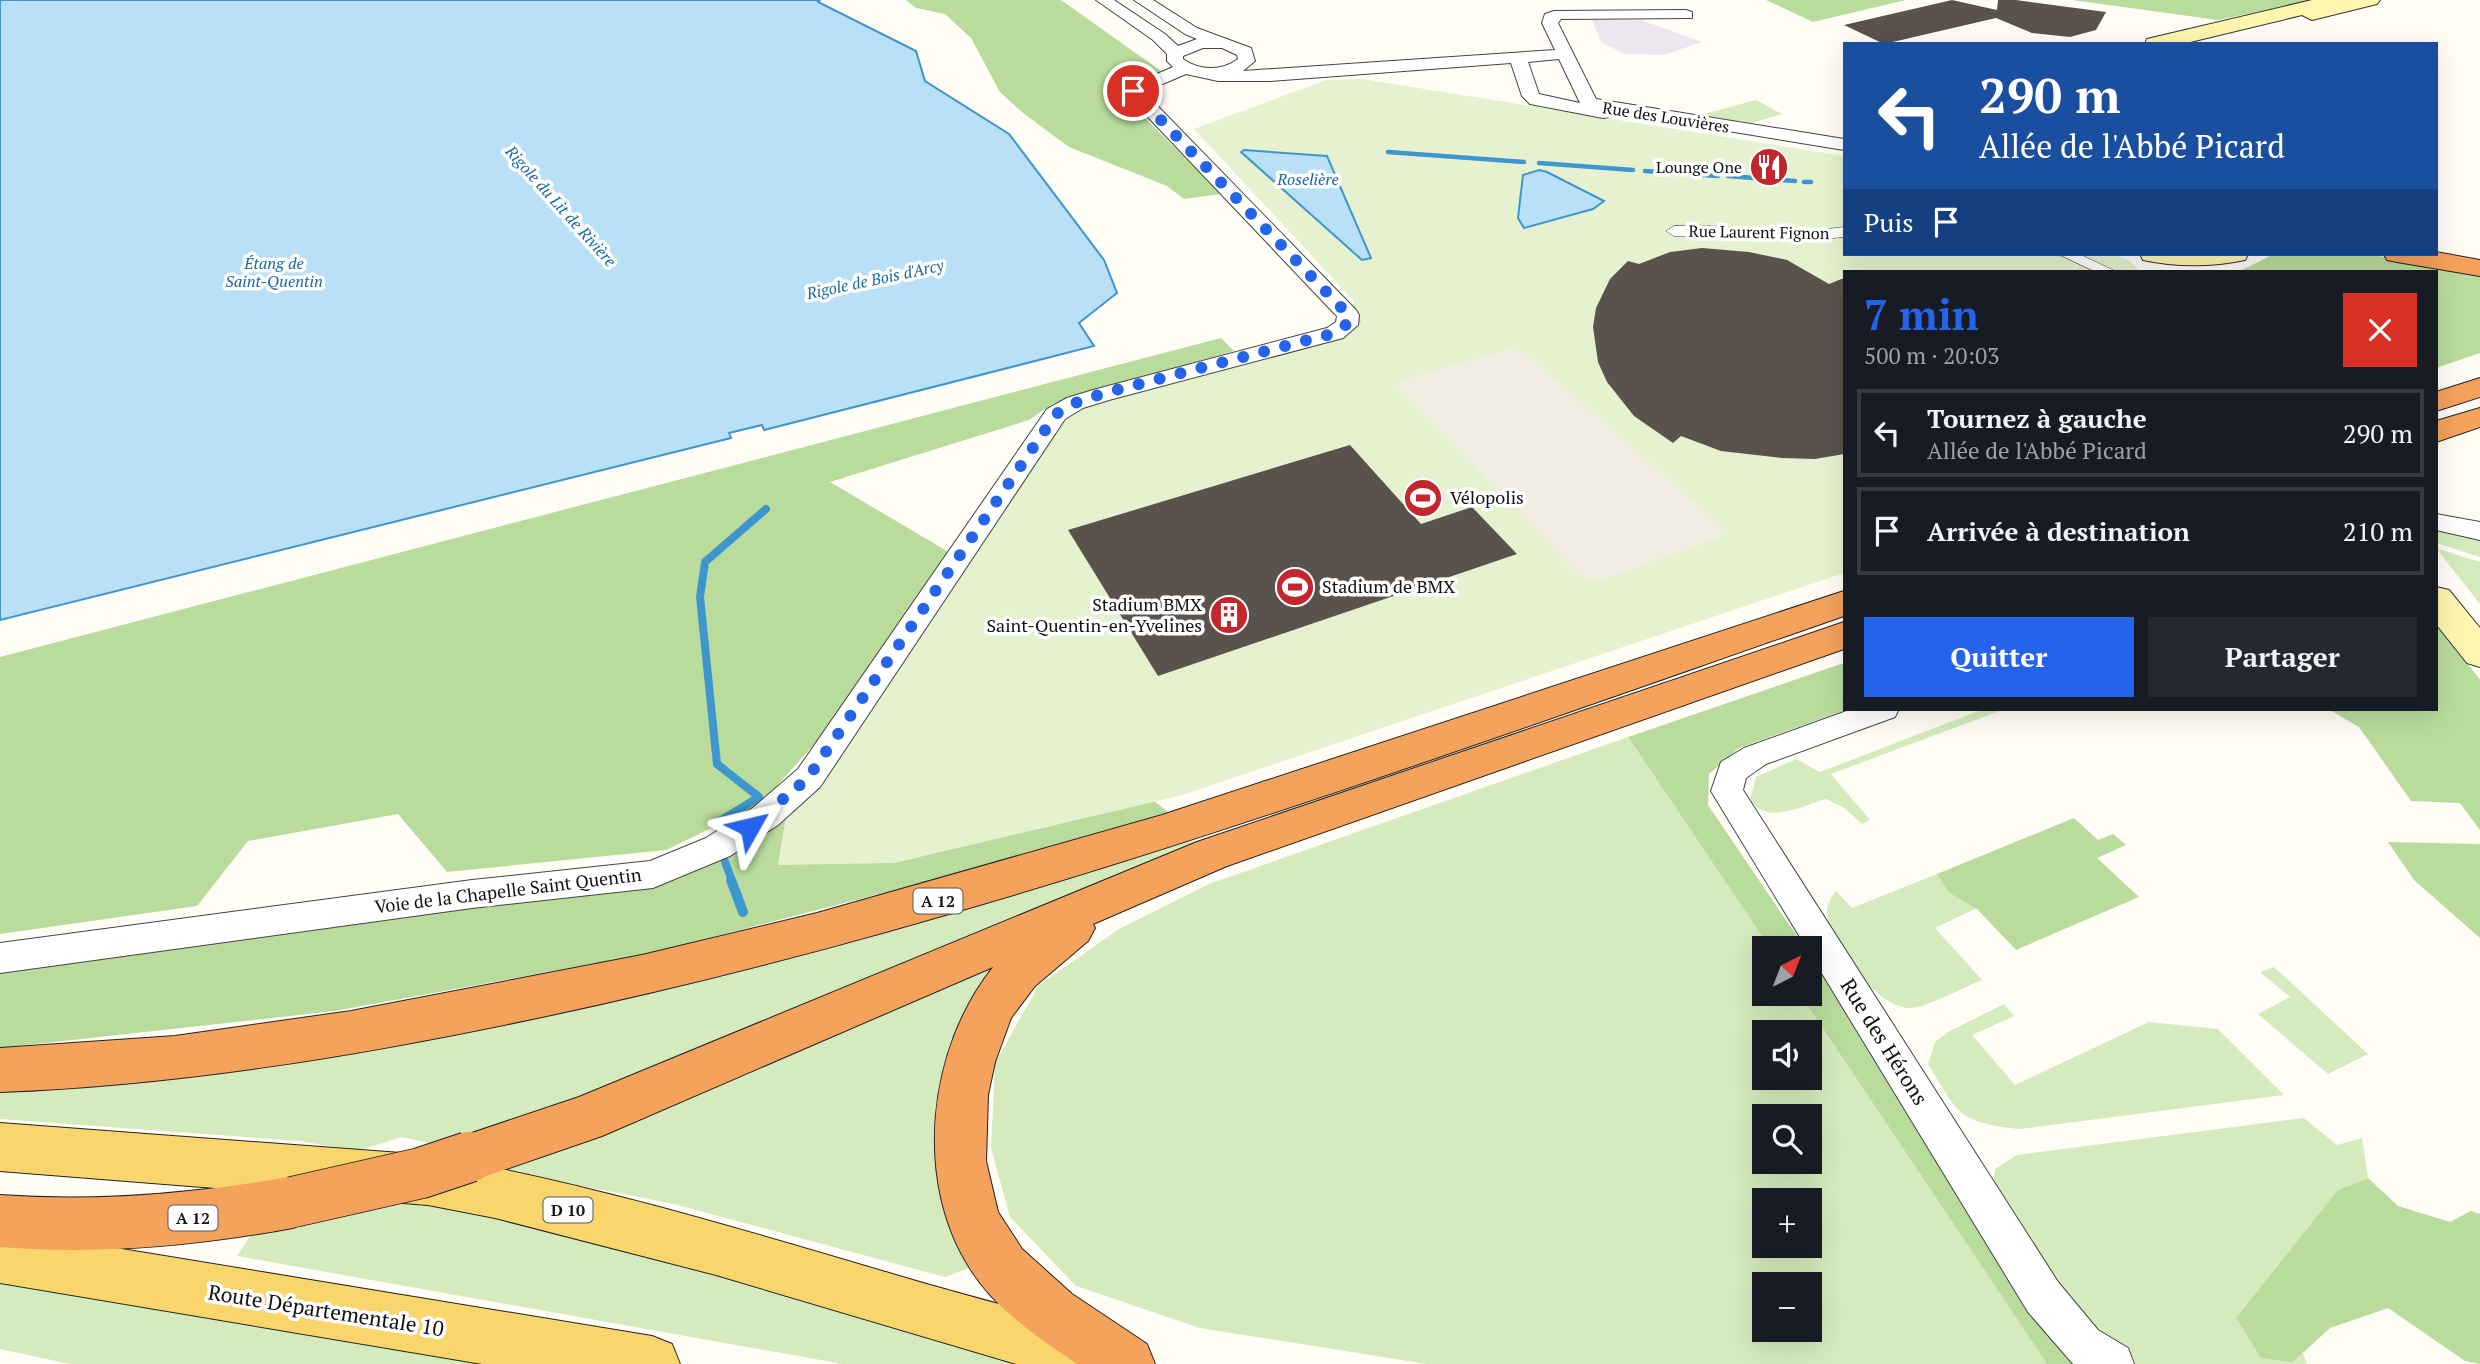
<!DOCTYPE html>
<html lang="fr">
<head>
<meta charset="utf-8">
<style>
  :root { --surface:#171b24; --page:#242831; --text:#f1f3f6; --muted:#9ea1a6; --line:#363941; --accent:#2563eb }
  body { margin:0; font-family:"PT Serif",serif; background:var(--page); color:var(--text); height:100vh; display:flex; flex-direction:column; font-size:26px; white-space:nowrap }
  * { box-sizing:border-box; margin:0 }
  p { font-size:23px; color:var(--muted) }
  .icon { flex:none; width:38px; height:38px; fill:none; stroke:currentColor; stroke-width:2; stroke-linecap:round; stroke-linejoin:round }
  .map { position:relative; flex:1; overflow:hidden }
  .sheet { position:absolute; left:1843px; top:270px; width:595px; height:441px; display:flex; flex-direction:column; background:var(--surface); border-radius:0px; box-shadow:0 7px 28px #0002 }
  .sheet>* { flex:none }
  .guide { position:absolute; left:1843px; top:42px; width:595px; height:214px; border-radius:0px; box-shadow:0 7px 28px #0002; background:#1a4fa0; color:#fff; overflow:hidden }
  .needle { width:46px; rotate:42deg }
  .controls { position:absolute; left:1752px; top:936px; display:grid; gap:14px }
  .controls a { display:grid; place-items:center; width:70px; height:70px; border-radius:0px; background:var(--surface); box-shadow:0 7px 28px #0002; font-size:35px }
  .pin { position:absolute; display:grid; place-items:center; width:60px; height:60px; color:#fff; margin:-30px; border:4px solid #fff; border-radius:50%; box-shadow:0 2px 7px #0007 }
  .me { position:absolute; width:77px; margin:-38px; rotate:53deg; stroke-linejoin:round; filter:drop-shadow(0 0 5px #0008) }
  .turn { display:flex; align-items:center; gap:24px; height:147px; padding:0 21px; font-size:32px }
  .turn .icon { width:91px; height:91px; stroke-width:2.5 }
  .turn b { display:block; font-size:49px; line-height:60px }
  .then { display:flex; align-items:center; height:66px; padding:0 21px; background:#0003; gap:14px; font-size:26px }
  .round { display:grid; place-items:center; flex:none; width:74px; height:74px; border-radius:0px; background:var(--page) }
  .summary { display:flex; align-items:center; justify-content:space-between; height:119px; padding:0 21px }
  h1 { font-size:42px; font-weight:700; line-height:52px; color:var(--accent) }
  .cta { display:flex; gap:14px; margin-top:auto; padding:14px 21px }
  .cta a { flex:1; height:80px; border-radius:0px; background:var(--accent); color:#fff; font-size:28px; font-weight:700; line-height:80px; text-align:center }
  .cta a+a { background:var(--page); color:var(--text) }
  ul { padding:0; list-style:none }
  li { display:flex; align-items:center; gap:21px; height:88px; margin:0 14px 10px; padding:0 7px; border:4px solid var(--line); border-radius:0px }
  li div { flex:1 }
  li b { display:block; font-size:26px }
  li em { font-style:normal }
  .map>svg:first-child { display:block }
  .industrial { fill:#eee6ef }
  .green { fill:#d5ebbd; fill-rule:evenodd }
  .forest { fill:#b9dc9c }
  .pitch { fill:#e6f2cf }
  .plaza { fill:#f1ede2 }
  .water { fill:#b9e0f7; stroke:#3f96cf; stroke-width:2 }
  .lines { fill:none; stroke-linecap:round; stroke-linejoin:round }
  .stream-far2 { stroke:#3f96cf; stroke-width:4.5 }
  .stream-far1 { stroke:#3f96cf; stroke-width:8 }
  .stream { stroke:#3f96cf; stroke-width:10 }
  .building { fill:#5a524d }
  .pedestrian-casing { stroke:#444; stroke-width:1 }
  .minor-casing { stroke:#444; stroke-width:2 }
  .secondary-casing { stroke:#333; stroke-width:2 }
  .primary-casing { stroke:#222; stroke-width:2 }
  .motorway-casing { stroke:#222; stroke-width:2 }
  .pedestrian { fill:#fff; fill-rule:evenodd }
  .minor { fill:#fff; fill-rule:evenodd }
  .secondary { fill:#fff6b0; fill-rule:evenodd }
  .primary { fill:#f9d66b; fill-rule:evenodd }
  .motorway { fill:#f5a25d; fill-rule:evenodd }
  .motorway-bridge-casing { stroke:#222; stroke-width:52; stroke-linecap:butt }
  .motorway-bridge { stroke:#f5a25d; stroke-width:50 }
  .route { stroke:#2563eb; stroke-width:12; stroke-dasharray:0 21.6 }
  .labels { text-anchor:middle; stroke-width:7; stroke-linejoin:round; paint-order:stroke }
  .far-street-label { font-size:16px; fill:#111; stroke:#fff }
  .far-poi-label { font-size:16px; fill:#111; stroke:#fff; text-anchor:end }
  .far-water-label { font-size:16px; font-style:italic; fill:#1768a6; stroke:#fff }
  .shield { fill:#fff; stroke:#585858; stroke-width:2 }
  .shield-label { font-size:16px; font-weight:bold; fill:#111 }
  .poi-label { font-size:18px; fill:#111; stroke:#fff; text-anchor:start }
  .street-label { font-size:18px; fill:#111; stroke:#fff }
  .near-street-label { font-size:21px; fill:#111; stroke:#fff }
</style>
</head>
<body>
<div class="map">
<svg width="2480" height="1364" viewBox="0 0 2480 1364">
  <rect width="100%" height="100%" fill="#fffdf5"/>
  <path class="industrial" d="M1592,20H1641L1702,42L1664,55L1625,54L1601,42Z"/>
  <path class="green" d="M1756,100L1782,114L1752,123L1700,115Z
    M2436,529L2480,539V557L2436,543Z
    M2436,548L2480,562V604Z
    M1984,709H2005L1831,774L1870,820L1862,824L1843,807L1826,799C1801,806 1766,826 1750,799L1756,777L1796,759L1820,772Z
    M1628,737L1770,948H1764V994H1800L2047,1364H1427L1200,1328L1076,1286L1010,1217L991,1148L995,1063L1039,985L1119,929L1209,884ZM1764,1032H1810V1078H1764ZM1764,1116H1810V1162H1764ZM1764,1200H1810V1246H1764ZM1764,1284H1810V1330H1764Z
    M1205,840L588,1099L448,1147L401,1137L357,1151L300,1141L0,1119V1092L51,1090L246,1068L1180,842Z
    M1937,874L1948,892L1977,908L1935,928L1982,980C1964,987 1928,1007 1911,1008C1877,1009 1826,941 1827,910C1828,903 1832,896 1836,891L1852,908Z
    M1008,951L944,1189L969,1268L945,1277L674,1204L505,1171L619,1125Z
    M2274,967L2368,1054L2328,1074L2258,1014L2290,997L2260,972Z
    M2004,1004L2014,1016L1972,1035L2015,1085L2149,1022L2218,1029L2284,1095L2020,1129C1959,1123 1958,1114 1928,1064L1935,1042L1948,1032Z
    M2304,1118L2337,1145L2362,1138L2368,1178L2338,1190L2293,1362L2303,1353L2307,1364H2131L2090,1331L1993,1188L1995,1169L2017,1155Z
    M426,1195L706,1269L1013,1364H843L237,1256L253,1232Z
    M0,1267L523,1364H70L0,1349Z"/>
  <path class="forest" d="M906,0H1061L1161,71L1126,87L1124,97L1221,194L1184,199L1167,186L1069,147L1023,113L1000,92L971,38L945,14L916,8Z
    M1766,0H1906L1813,22Z
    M2072,0H2314L2218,20Z
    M2274,254H2368L2480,274V353L2436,368V271H2240Z
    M1435,283L1124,777L1168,812L941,878L651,953L335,1011L0,1048V973L634,882L691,864L1350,329L1360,318L1353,304Z
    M1221,338L1234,351L1054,403L1029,420L830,482L952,554L840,715L761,804L666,850L447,872L398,814L248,841L197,906L0,934V657Z
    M2436,621L2480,680V830L2460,803L2411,801L2359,727L2330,710L2436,709Z
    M1844,663V709H1848L1739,748L1709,774L1708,805L1805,948H1770L1628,737Z
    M2074,818L2098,840L2113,834L2126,845L2097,858L2139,897L2016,950L1977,909L1948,892L1937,874Z
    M2388,842L2480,844V938L2414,880Z
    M1810,955L2084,1364H2047L1800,994H1810Z
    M2368,1178L2398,1206L2450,1222L2471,1211L2480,1214V1364L2465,1361L2388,1308L2330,1328L2293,1362L2261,1358L2236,1318L2338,1190Z"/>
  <path class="pitch" d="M1362,79L1844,156V254H2111L2128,260L2140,271H1844V573L1179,796L894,863L778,865L790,791L1056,423L1078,409L1338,337L1361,322L1353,300L1194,129L1326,80Z"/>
  <path class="plaza" d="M1511,349L1526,354L1719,524L1723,532L1718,538L1600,580L1585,578L1575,570L1398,386L1405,379Z"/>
  <path class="water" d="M0,0H820L818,2L916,51L925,81L1009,134L1104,260L1117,293L1079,323L1094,346L764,430L762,425L729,433L731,438L0,620Z
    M1244,150L1327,156L1371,258L1362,260L1241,152Z
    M1539,170L1547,172L1604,201L1593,209L1524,228L1518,218L1523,175Z"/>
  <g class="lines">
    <path class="stream-far2" d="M1388,152L1524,162
      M1539,163L1633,170
      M1645,171L1718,176
      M1728,176L1795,181
      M1804,182H1811"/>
    <path class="stream-far1" d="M717,823L759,797L717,764L700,597L705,562L766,509
      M723,856L732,881"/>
    <path class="stream" d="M731,880L743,912"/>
  </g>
  <path class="building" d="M1952,0L1997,10L1998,0H2016L2106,12L2096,30L2070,37L2032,33L1996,18L1884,44L1844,25Z
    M1702,248L1749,252L1787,260L1829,284L1844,278V454L1815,459L1782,458L1721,451L1681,436L1673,443L1634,416L1607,382L1598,362L1593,327L1596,308L1610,279L1628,261L1639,264L1670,252Z
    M1350,445L1421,524L1472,507L1517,554L1158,676L1068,530Z"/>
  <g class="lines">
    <g class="pedestrian-casing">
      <path id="pedestrian" d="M1695,225L1803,232L1844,227V237L1803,241L1674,236L1666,231L1674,226Z
        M2058,254H2079L2115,271H2094Z"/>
    </g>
    <g class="minor-casing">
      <path id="minor" d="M1096,0H1114L1165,34L1178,46L1197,39L1185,34L1134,0H1153L1197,28L1251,48L1255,61L1243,71L1555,50L1542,23L1545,14L1554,11L1686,10L1692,12V18L1561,19L1558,23L1596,99L1844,139V150L1611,112L1609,117L1603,118L1530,104L1522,96L1511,63L1270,81H1218L1186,74L1144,92L1356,310L1359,315L1358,325L1343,338L1109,400L1083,408L1065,419L820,787L778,825L730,856L653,888L472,908L0,973V943L472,880L650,861L706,838L754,807L798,769L1047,409L1067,398L1093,390L1327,328L1336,322L1337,316L1330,309L1127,95L1124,91L1127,87L1173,67L1167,61V54L1153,40ZM1203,48H1222L1237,55L1238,59C1222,71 1200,71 1183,59V56ZM1559,59L1580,103L1539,94L1528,62Z
        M2436,514L2480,522V540L2436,530Z
        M1852,709H1899L1895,717L1766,764L1746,778L1743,790L2058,1282L2098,1330L2128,1348L2134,1364H2073L2028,1312L1711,791L1721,762L1744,748Z"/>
    </g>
    <g class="secondary-casing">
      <path id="secondary" d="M2312,0H2380L2377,4L2312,20L2302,15L2182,44H2145L2147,39Z
        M2140,254H2248L2245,260C2213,267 2175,267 2143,260Z
        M2436,587L2449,590L2480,628V667L2467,663L2436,624Z"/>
    </g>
    <g class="primary-casing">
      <path id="primary" d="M0,1123L428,1155C585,1182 737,1228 889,1273C965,1296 1042,1315 1119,1336L1139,1344L1147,1364H1016L716,1275L495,1218L428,1205L0,1171Z
        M0,1229L652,1336L672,1344L680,1364H482L0,1283Z"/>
    </g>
    <g class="motorway-casing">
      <path id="motorway" d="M2436,252L2480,260V276L2397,262L2387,260L2384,254Z
        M2480,378V397L2436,411V392Z
        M2480,408V427L2436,442V421Z
        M1844,591V616C1415,765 987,923 542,1017C363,1055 183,1085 0,1092V1048L175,1036L351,1011L642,955L817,913L1162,815Z
        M1844,622V649L1227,866L1093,924L1095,928L1088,941L1035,986L1011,1018L995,1062L988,1095L986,1161L998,1212L1022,1249L1072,1294L1147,1344L1155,1364H1077L1070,1359C1033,1334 995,1308 971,1270C913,1181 928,1049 993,967L602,1136L469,1182L451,1174L443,1157L451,1140L579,1097L1197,842Z
        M293,1176L312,1184L319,1202L312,1220L293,1228C195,1246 99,1255 0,1247V1195C99,1202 195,1194 293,1176Z"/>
    </g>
    <use href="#pedestrian" class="pedestrian"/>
    <use href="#minor" class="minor"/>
    <use href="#secondary" class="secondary"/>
    <use href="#primary" class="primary"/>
    <use href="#motorway" class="motorway"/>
    <g class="motorway-bridge-casing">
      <path id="motorway-bridge" d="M293,1202L421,1173L469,1157"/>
    </g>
    <use href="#motorway-bridge" class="motorway-bridge"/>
  </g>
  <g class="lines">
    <path class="route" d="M750,827L808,778L1056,414L1075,403L1101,394L1335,333L1347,324L1348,315L1338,304L1133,91"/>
  </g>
  <defs>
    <g id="restaurant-disc" transform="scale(2.0125)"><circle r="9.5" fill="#c4262e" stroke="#fff"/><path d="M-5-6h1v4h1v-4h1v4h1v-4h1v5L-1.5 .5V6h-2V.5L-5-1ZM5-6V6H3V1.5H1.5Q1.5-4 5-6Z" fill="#fff"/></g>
    <g id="stadium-disc" transform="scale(2.0125)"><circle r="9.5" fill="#c4262e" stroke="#fff"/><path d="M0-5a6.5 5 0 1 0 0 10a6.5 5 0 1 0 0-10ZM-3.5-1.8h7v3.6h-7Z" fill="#fff"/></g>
    <g id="building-disc" transform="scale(2.0125)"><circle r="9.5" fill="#c4262e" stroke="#fff"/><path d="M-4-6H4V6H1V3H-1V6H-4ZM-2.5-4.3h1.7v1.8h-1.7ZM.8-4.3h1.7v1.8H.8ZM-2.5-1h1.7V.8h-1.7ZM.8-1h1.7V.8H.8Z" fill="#fff"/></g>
  </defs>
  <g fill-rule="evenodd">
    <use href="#restaurant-disc" x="1769" y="167"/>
    <use href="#stadium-disc" x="1423" y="498"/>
    <use href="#stadium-disc" x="1295" y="587"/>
    <use href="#building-disc" x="1229" y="615"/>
  </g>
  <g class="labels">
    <g class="far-street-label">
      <text transform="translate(1666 117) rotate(9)" y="6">Rue des Louvières</text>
      <text transform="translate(1759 232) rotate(1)" y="6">Rue Laurent Fignon</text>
    </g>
    <g class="far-poi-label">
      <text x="1742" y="173">Lounge One</text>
    </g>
    <g class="far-water-label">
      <text x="1308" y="185">Roselière</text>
      <text transform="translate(561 206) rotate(48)" y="6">Rigole du Lit de Rivière</text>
      <text x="274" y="269">Étang de<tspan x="274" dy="18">Saint-Quentin</tspan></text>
      <text transform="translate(875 279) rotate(-12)" y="6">Rigole de Bois d'Arcy</text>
    </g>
    <g class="shield">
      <rect x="913.5" y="888.5" width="49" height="25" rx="5"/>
      <rect x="543.5" y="1197.5" width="49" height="25" rx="5"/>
      <rect x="168.5" y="1205.5" width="49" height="25" rx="5"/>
    </g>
    <g class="shield-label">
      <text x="938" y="907">A 12</text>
      <text x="568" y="1216">D 10</text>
      <text x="193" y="1224">A 12</text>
    </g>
    <g class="poi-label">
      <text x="1450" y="504">Vélopolis</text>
      <text x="1322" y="593">Stadium de BMX</text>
      <text x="1202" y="611" text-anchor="end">Stadium BMX<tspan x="1202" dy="21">Saint-Quentin-en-Yvelines</tspan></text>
    </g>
    <g class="street-label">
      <text transform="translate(508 891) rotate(-7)" y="6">Voie de la Chapelle Saint Quentin</text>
    </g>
    <g class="near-street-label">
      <text transform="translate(1884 1042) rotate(58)" y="7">Rue des Hérons</text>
      <text transform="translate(326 1311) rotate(9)" y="7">Route Départementale 10</text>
    </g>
  </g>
</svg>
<div class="controls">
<a><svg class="needle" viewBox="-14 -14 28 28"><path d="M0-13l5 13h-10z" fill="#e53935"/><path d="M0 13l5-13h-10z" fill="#9ea1a6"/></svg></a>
<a><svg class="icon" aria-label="sound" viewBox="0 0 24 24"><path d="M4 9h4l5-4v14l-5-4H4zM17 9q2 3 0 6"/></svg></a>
<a><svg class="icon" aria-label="search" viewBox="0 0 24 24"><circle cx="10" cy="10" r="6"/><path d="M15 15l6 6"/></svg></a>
<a>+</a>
<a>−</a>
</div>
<div class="pin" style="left:1133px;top:91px;background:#d93025"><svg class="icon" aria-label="arrive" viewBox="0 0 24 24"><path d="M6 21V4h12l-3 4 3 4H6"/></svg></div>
<svg class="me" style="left:750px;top:827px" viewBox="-20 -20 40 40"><path d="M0-17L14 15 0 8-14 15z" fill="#2563eb" stroke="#fff" stroke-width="4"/></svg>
<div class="guide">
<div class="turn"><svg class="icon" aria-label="left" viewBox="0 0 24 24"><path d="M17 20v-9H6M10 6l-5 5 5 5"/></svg><div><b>290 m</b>Allée de l'Abbé Picard</div></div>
<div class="then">Puis<svg class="icon" aria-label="arrive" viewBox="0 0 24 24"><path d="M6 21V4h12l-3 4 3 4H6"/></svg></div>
</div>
<section class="sheet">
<div class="summary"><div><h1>7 min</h1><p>500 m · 20:03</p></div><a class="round" style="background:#d93025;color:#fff"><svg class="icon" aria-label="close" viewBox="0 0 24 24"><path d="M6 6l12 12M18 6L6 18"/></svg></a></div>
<ul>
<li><svg class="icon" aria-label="left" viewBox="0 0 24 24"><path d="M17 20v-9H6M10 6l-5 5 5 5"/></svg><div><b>Tournez à gauche</b><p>Allée de l'Abbé Picard</p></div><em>290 m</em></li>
<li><svg class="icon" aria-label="arrive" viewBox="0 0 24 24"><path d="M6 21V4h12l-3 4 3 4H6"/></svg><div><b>Arrivée à destination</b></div><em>210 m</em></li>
</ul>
<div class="cta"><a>Quitter</a><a>Partager</a></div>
</section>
</div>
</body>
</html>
